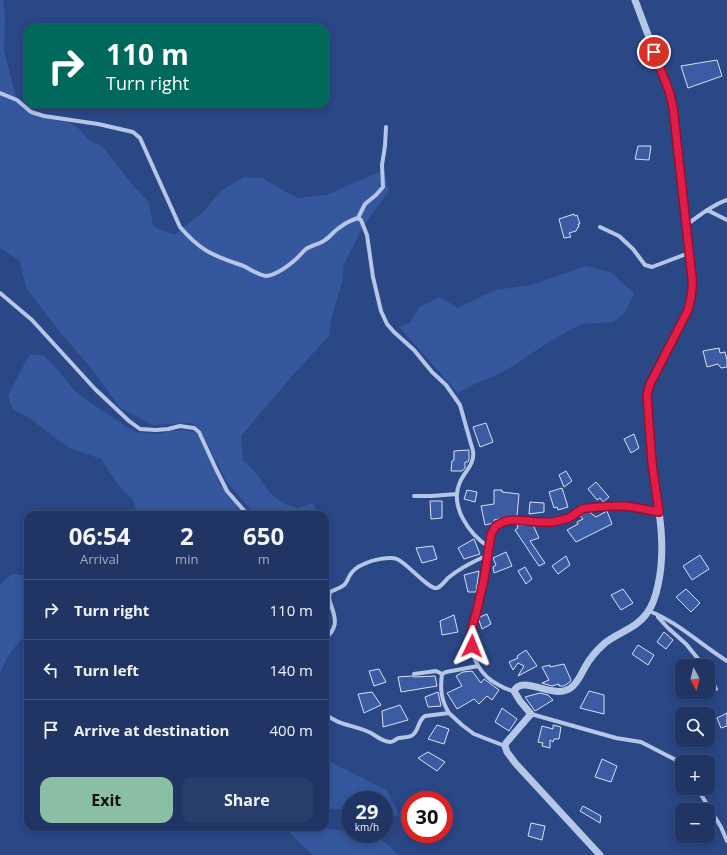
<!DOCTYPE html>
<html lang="en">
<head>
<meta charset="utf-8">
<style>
  :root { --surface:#203564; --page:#283d6a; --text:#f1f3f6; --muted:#a2abbf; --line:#3d5078; --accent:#8abfa5 }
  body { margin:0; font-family:"Open Sans",sans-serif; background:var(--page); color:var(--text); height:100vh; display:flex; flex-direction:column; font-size:15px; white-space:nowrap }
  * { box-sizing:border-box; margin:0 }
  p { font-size:13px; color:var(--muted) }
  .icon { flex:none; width:22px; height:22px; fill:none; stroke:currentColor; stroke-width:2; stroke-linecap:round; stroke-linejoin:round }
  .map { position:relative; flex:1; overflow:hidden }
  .drawer { position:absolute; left:24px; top:511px; width:305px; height:320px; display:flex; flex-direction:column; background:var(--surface); border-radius:12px; box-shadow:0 2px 10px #0003,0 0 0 1px var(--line) }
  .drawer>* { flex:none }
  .guide { position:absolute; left:24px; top:24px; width:305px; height:84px; border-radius:12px; box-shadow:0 2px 10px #0003,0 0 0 1px var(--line); background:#00695c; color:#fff; overflow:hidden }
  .needle { width:26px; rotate:173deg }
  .controls { position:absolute; left:675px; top:659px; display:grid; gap:8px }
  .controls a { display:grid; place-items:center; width:40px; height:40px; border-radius:8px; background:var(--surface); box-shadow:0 2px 10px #0003,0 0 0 1px var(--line); font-size:20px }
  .speed { position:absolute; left:341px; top:791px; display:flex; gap:8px; font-size:20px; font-weight:700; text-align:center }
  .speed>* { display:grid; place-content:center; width:52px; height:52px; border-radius:50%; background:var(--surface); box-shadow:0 2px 10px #0003,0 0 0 1px var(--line); line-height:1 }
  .speed small { font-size:10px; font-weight:400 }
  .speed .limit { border:6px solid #d22; background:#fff; color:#111 }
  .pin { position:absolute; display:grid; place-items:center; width:34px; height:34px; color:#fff; margin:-17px; border:2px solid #fff; border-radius:50%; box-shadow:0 1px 4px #0007 }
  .me { position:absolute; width:44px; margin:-22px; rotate:2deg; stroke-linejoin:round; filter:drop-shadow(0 0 3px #0008) }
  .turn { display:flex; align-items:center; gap:14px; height:84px; padding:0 16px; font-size:18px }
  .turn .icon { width:52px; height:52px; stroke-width:2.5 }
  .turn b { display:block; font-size:28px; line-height:34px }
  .eta { display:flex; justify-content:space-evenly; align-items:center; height:68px; text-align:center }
  .eta b { font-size:24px; font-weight:700; line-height:28px }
  .button { display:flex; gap:8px; margin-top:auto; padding:8px 16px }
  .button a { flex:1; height:46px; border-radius:12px; background:var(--accent); color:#111; font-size:16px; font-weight:700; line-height:46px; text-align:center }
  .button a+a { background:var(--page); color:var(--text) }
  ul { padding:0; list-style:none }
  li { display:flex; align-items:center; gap:12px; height:60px; padding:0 16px; border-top:1px solid var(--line) }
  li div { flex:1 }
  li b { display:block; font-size:15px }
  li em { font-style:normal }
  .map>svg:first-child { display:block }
  .green { fill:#35579d }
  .building { fill:#3b5ca2; stroke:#d9e2f6 }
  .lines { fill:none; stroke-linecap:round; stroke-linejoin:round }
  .minor { stroke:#b6c6e7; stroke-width:4 }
  .tertiary { stroke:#b6c6e7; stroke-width:7 }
  .route-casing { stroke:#92132f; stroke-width:10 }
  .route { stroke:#e11d48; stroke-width:7 }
</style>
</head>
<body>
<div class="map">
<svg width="727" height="855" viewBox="0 0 727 855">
  <rect width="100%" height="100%" fill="#2a4786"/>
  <path class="green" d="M0,0H3L5,15L4,51L17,100L31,112L64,119L78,128L90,141L102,146L132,184L149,203L153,226L174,235L202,213L222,190L244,177L262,178L297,198L326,195L384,170L389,191L364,225L344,264L342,283L332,315L329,336L292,376L241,436L243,460L256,473L266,488L277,499L287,505L298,508L312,503L321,515H255L226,481L200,429L191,423L153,425L120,408L91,368L63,336L26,288L20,261L0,248Z
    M586,266L610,272L634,293L625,313L613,322L582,324L550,341L513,366L494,376L475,384L458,393L399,327L410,323L419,307L440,297L458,308L495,290L532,285Z
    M30,354L44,356L58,370L74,390L91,403L135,432L156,434L171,431L185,430L197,433L203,442L214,467L219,484L246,515H138L133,500L122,490L101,459L69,448L50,434L32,420L12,408L8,396L18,376Z
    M12,574L28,576V632L10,653L0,672V585Z
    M325,759L387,790L400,816L384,814V800H350V810L325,808Z
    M283,827H319L350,832V834C358,834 368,834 376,837C385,840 392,849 399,855H313Z"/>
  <path class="building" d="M717,60L722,76L688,88L681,66Z
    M638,146H651L649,160L635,159Z
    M574,214L575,216L577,215L580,224H578L579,227H578L576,231L569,233L571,237L564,238L559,219Z
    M719,348L720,353L725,352L727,360V367L721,368L718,364L707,367L703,351Z
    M486,423L493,442L480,447L473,427Z
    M634,434L639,448L631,453L624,439Z
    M469,450V459L468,462H465V468L462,471H451L452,461L454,460V451Z
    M566,471L572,481L564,487L559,475Z
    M596,482L609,497L603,502L600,498L597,500L588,489Z
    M562,488L568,507L558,510L557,507L554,508L549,492Z
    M467,490L477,492L475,502L464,499Z
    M494,490H502V492L519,494L517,516L509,517L494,520L495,522L494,523L485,525L481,506L494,504Z
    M430,501H442V518L431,519Z
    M530,502L544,503V512L529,514Z
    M588,511L596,517L607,511L612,524L576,542L567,530L578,524L577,522L583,519L580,515Z
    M517,525H533L539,538L530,541L545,563L539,566L515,530L518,528Z
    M474,539L480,554L464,559L458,548Z
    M433,546L437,559L422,563L416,548Z
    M506,552L512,566L494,573L493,567L496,565L493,558Z
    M700,555L709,569L692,580L683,566Z
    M566,556L570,565L558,574L552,566Z
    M525,567L532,579L526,584L518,571Z
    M479,571L476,592H468L464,575Z
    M623,589L633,603L621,610L611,595Z
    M686,589L700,603L691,612L676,597Z
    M487,614L491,624L482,629L479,620L480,617Z
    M454,615L458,632L442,635L440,621Z
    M664,632L673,640L666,649L657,642Z
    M638,645L654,655L648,665L632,654Z
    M526,650L537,666L518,676L524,666L518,663L513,670L509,662L518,658L517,656Z
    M564,664L571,680L570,682L564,686H559V684L552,686L542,683L549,680L542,667L550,665V667Z
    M379,669L386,682L374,686L369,671Z
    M472,671L481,683L484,679L499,690L492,700L487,696L479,704L474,699L457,709L447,693L462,686L456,676L463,672Z
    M412,676L414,677L435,676L437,686L401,692L398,677Z
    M589,691L604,695V714L580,708Z
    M372,692L381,705L364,713L358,694Z
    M438,692L441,706L428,707L425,697Z
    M540,693L548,695L553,700L535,711L525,697Z
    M400,705L408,720L383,727L382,711Z
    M502,708L517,719L509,731L495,722Z
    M727,713V726L721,728L717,718Z
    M437,725L449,729L444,744L428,739Z
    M553,725L561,727L559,739H554L553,742L550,740V748L542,746L543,743L538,742L542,726L553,729Z
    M428,752L445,762L437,771L418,758Z
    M602,759L617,766L611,782L595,777Z
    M583,806L601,816L600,823L580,811Z
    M531,823L545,826L542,840L528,836Z"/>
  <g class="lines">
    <path class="minor" d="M0,93L17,100L31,112L44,116L98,124L133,132L140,138L180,227C199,249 211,255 238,264C247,266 258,276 266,276C276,275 288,266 295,260C299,257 302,252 306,249C312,245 320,244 325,240C330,237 334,231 339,228C344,224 351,220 358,218L361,220L367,235L373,277L381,311L387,324L394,332L414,350L432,372L446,385L460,405L473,451C475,464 465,471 460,482C449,506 469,534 489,547
      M707,210L727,220
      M358,218L365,204L376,195L383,187L382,165L385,146L386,127
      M686,225C699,216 712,205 727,200
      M600,227L619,236L633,249L645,265L652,267L689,253
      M0,293L32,320L95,389L129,421L140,429L156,430L168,429L180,426L194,428L199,432L216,469L227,491L248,515
      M414,496H431L457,494
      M325,588L330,592C328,599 330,602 332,608C337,622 336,629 325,639
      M330,592C334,590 340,588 344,585C347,583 348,578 350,575C353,570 359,566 364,564C372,560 390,556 397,559C407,563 429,590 437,588C441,587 445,581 448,578C460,568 474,561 488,555
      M649,611C678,622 701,645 727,661
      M658,617L667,627L686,644L704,666
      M708,672L716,689
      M414,674L436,671L442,674
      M514,691C506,690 499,685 492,681C478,671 470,654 471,636C471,628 475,621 477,613C479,601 482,589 484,577C486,565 489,532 497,525C511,514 538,524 554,522C559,522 564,520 569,518C575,515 579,510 587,508L624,506L659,512
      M325,713C337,726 356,725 371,733C376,736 383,742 390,742C394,742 395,739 399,738C403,737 407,738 411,736C419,733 417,721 425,716L449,713L462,725L474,734L505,746
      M449,713C441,700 440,689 442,674L446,672L478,666
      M531,714L616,738L641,742L674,759L682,766
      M697,788L721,827L727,841"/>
    <path class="tertiary" d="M600,855L516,764L507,752L505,746L506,743L531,714L520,701L514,691C523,673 556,703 573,686C578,681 581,675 584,669C589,659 597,650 605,643C619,632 637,628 647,613C653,605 656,595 658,585C667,545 658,505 652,465C649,442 648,418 647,395L650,384L687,310L692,294V278L671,98L669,91L635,0"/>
  </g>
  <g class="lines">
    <g class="route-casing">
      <path id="route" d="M472,646L471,637L472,627L476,614L484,579L491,534L495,527L499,524L506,521L514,520L540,522H553L569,518L582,509L587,508L612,506H624L633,507L659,512L652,463L647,395L650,384L688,310C691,299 693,290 692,278L673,107L669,91L654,52"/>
    </g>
    <use href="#route" class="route"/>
  </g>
</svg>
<div class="controls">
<a><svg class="needle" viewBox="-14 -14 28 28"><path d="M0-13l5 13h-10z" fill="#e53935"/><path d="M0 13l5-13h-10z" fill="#a2abbf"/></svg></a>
<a><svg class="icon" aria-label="search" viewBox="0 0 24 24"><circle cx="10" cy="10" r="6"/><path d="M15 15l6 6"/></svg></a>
<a>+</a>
<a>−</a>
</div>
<div class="speed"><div>29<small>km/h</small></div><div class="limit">30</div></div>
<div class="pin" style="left:654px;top:52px;background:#d93025"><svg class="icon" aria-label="arrive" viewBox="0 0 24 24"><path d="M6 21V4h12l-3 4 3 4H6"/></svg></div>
<svg class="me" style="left:472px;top:646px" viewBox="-20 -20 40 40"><path d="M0-17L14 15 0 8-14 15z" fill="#e11d48" stroke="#fff" stroke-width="4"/></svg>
<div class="guide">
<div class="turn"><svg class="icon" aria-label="right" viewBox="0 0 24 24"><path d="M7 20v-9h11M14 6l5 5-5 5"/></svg><div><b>110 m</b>Turn right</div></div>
</div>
<section class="drawer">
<div class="eta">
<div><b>06:54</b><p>Arrival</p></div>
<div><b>2</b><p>min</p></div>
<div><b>650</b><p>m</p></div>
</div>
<ul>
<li><svg class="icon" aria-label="right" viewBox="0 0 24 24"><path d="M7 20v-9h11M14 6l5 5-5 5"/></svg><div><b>Turn right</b></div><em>110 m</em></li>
<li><svg class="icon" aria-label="left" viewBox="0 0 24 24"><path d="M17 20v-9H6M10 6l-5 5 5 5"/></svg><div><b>Turn left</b></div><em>140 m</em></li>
<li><svg class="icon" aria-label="arrive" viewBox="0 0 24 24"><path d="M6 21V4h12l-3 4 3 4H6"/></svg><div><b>Arrive at destination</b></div><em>400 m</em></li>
</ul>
<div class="button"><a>Exit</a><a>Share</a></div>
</section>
</div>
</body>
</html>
